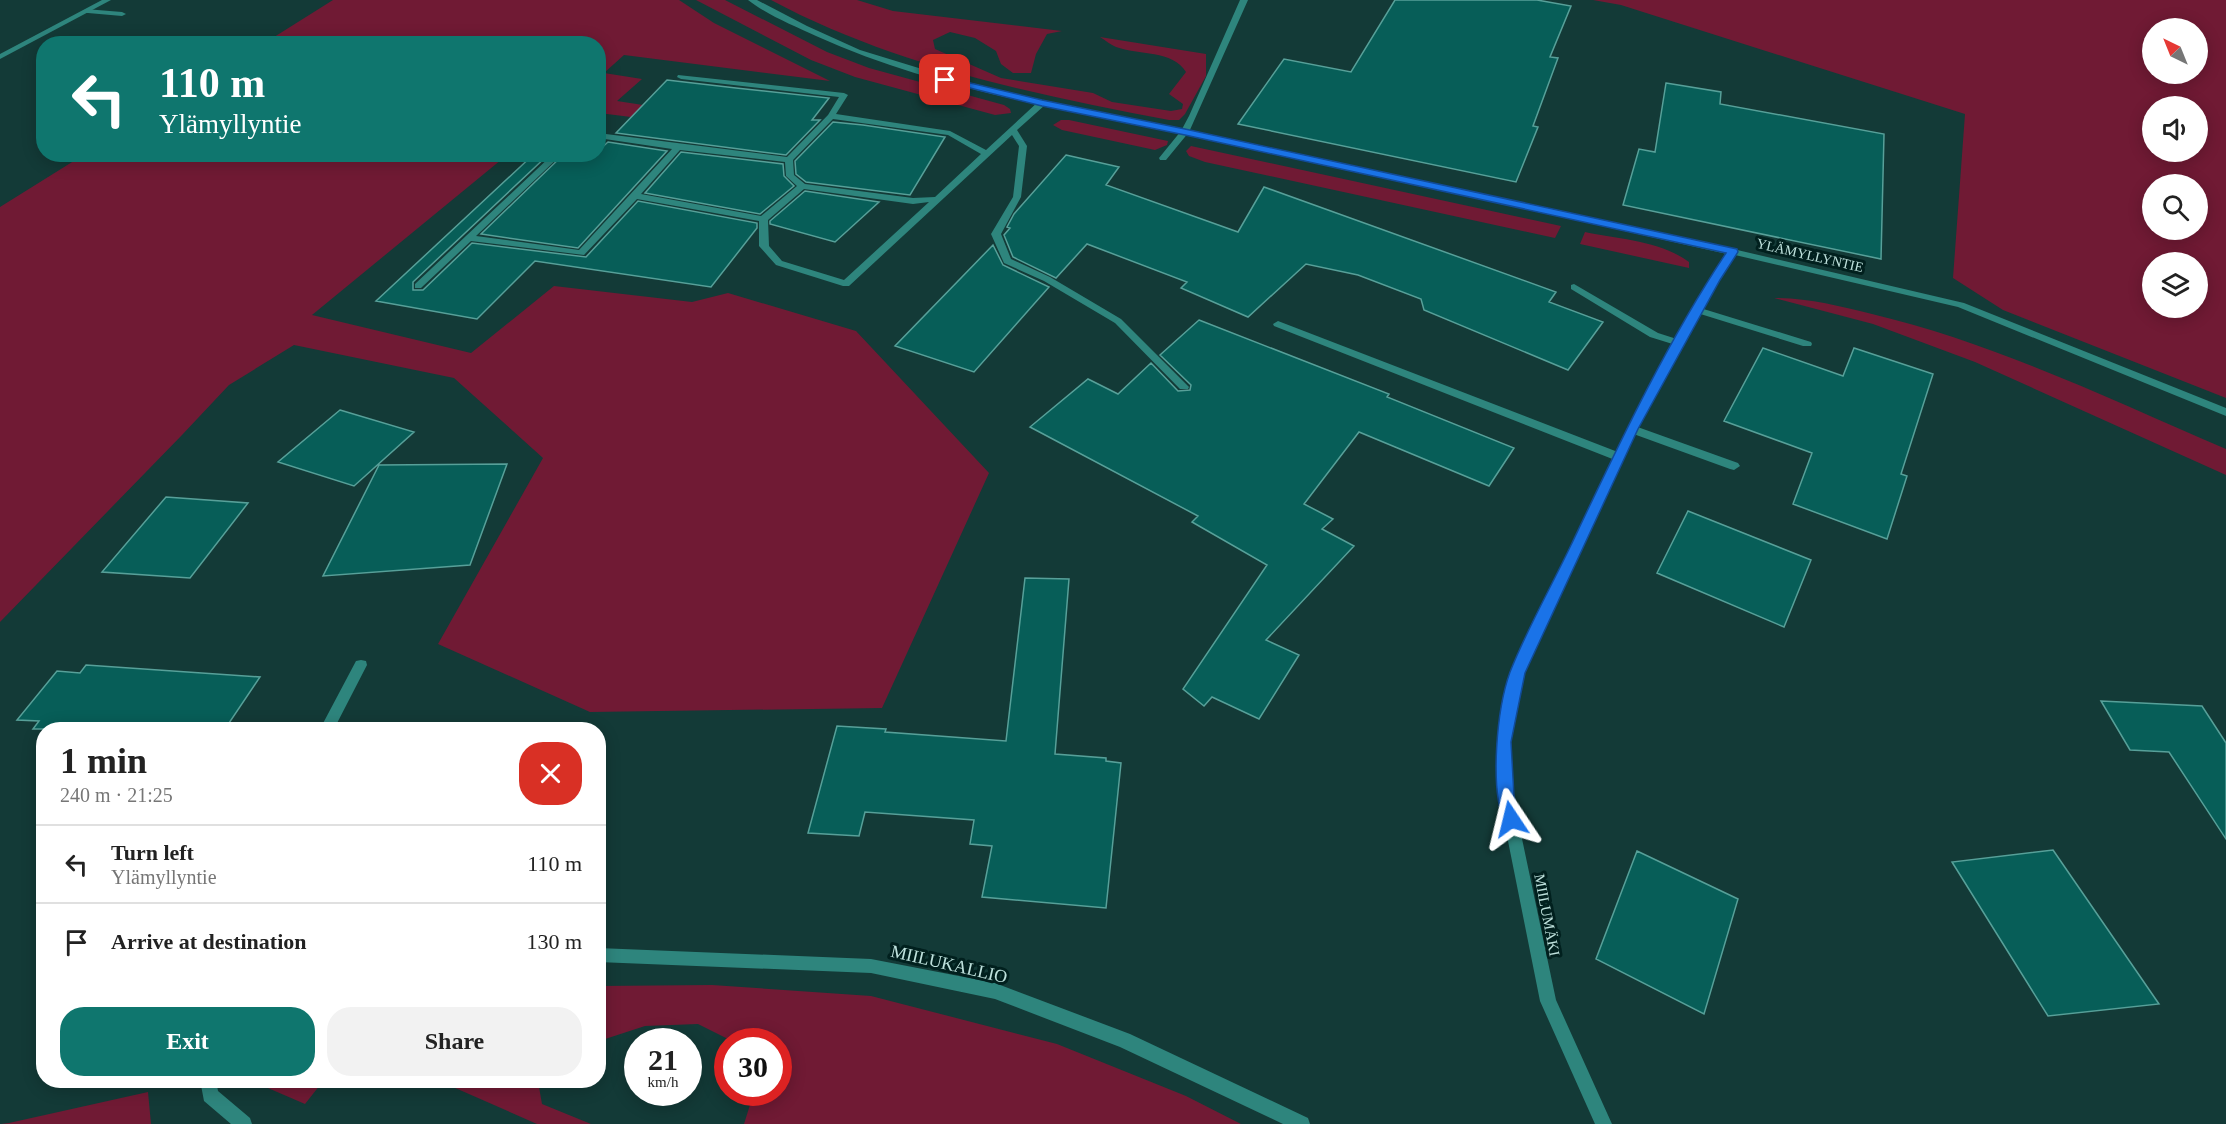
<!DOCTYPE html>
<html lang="en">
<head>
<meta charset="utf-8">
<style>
  :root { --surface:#fff; --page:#f2f2f2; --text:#222; --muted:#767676; --line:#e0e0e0; --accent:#0f766e }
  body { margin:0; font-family:"Times New Roman",serif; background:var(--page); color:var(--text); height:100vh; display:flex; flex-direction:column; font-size:22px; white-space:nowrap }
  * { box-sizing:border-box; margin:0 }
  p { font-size:20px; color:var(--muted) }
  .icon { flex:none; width:33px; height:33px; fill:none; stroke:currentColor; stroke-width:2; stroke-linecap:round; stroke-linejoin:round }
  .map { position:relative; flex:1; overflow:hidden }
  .details { position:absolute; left:36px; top:722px; width:570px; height:366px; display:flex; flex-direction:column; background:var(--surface); border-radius:24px; box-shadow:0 3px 15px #0003 }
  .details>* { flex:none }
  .guide { position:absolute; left:36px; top:36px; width:570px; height:126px; border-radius:24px; box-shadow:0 3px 15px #0003; background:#0f766e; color:#fff; overflow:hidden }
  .needle { width:39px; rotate:317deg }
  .fabs { position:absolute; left:2142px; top:18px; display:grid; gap:12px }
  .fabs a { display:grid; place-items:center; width:66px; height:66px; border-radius:50%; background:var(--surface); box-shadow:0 3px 15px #0003; font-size:30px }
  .speed { position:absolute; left:624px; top:1028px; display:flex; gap:12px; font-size:30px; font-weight:700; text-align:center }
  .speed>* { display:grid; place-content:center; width:78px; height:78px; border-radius:50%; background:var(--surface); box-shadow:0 3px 15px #0003; line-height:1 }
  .speed small { font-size:15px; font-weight:400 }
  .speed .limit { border:9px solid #d22; background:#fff; color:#111 }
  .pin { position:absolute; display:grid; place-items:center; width:51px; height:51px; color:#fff; margin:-26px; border-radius:12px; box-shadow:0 3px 9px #0006 }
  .me { position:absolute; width:66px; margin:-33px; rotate:350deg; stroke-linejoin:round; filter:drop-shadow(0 0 4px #0008) }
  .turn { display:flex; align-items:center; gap:21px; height:126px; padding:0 24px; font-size:27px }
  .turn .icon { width:78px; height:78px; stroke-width:2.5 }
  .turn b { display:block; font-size:42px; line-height:51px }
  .round { display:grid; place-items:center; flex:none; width:63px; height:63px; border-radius:24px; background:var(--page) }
  .headline { display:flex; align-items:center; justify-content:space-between; height:102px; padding:0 24px }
  h1 { font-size:36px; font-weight:700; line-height:45px }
  .cta { display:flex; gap:12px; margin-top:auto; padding:12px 24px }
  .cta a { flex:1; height:69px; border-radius:24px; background:var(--accent); color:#fff; font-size:24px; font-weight:700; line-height:69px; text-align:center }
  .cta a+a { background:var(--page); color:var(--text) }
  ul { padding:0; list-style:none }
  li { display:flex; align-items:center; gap:18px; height:78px; padding:0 24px; border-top:2px solid var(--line) }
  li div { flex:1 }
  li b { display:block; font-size:22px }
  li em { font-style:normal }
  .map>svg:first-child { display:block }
  .green { fill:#701a34; fill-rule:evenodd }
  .building { fill:#075e58; stroke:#57a099; stroke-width:1.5 }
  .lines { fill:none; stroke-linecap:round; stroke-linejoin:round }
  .lane { fill:#2e857d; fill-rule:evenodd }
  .street { fill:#2e857d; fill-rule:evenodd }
  .route { fill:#1a73e8; stroke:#114b97; stroke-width:1.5 }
  .labels { text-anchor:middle; stroke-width:6; stroke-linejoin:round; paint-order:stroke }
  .far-street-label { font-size:14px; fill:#bee1dc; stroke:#01201e }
  .street-label { font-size:15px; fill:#bee1dc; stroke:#01201e }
  .near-street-label { font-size:18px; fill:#bee1dc; stroke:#01201e }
</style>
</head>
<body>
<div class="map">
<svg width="2226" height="1124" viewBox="0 0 2226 1124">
  <rect width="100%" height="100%" fill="#133a37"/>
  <path class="green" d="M333,0H679L714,23L830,81L624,55L604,73L642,79L617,101L643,105L631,117L599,113L598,44H263Z
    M696,0H725L827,52L869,68L1004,105L1010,109L1011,113L995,115L855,77L811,60Z
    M771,0H857L893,11L1062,31L1047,34L1036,54L1031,73H1013L1001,64L996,51L975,38L950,32L933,40L935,49L1001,78L1093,93L1112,102L1171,111L1182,109L1183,104L1169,94L1186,72C1173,50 1138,55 1116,47C1111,45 1105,40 1100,37L1206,54V76L1185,114L1179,120H1169C1034,94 894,66 771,0Z
    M1593,0H2226V398L2003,310L1953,278L1965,114L1621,5ZM2152,28H2198V74H2152ZM2152,106H2198V152H2152ZM2152,184H2198V230H2152ZM2152,262H2198V308H2152Z
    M1061,120H1069L1168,141L1167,145L1155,150L1062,130L1053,125Z
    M1191,146L1561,226L1555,238L1205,162L1189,156L1186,151Z
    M85,154L507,155L312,315L471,353L554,286L692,302L728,293L856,331L989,473L882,708L590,712L438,644L543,458L454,378L294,345L229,385L182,435L0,622V207Z
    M1585,232C1618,239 1661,241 1689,262V268L1580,244Z
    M1774,298C1810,298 1838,306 1872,314C1994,343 2112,400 2226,449V475L1975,362L1873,324Z
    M712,985L871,996L1057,1044L1186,1096L1241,1124H744L754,1092H778V1041H732L698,1024L645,1026L599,1041V986Z
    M254,1080H324L305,1104L254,1082Z
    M437,1080H545L539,1087L542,1104L591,1124H537Z
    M148,1092L151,1124H1L9,1123Z"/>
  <path class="building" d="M1395,0H1537L1571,6L1550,57L1558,58L1533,126L1538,127L1516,182L1238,124L1284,59L1351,72Z
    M667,80L736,88L829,98L812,120H820L786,155L616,133Z
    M1666,83L1721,92L1720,104L1884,134L1881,259L1623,205L1639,149L1655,152Z
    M833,122L863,125L945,137L910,195L806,182L796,174L795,161Z
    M608,142L667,151L578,248L481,234L564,154H598V151Z
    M681,152L783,164L784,176L794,186L760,214L645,193Z
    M534,154H549L413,282V290H423L472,243L586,257L638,201L757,223V228L711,287L535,261L477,319L376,301Z
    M1066,155L1119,167L1106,185L1238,232L1264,187L1556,292L1549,302L1603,322L1568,370L1424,310L1421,299L1358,275L1306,264L1248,317L1181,288L1187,282L1087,244L1056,278L1013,257L1004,235L1010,228L1007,227L1014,214Z
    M805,191L879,202L835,242L770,224V221Z
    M993,245L1003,265L1049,287L974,372L895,346Z
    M1199,320L1389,394L1387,397L1514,448L1489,486L1359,432L1304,504L1333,519L1322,529L1354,546L1266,640L1299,655L1259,719L1212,697L1204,706L1183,689L1267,565L1192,522L1198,516L1030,427L1088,379L1118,394L1151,363L1178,391L1190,390L1191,385L1160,355Z
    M1763,348L1843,376L1854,348L1933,374L1901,474L1907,476L1887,539L1793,504L1812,453L1724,421Z
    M340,410L414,432L354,486L278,462Z
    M507,464L470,565L323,576L379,465Z
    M166,497L248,503L190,578L102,572Z
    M1688,511L1811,560L1784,627L1657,573Z
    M1025,578L1069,579L1055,754L1106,758V761L1121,763L1106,908L982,897L992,846L970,844L974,820L865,812L859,836L808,833L837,726L886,729L885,732L1006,741Z
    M86,665L260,677L225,729H33L39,721L17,720L57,671L80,673Z
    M2101,701L2202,706L2226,743V839L2169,752L2130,750Z
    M2053,850L2159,1004L2048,1016L1952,862Z
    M1637,851L1738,899L1704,1014L1596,959Z"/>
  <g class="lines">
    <path class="lane" d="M1240,0H1248L1189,132L1166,160H1160L1159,158L1181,131L1189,116Z
      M85,9L122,12L126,14L122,16L88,13H85Z
      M678,75L844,93L848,95L836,114L950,131L986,150L1039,101H1045V105L1017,130L1027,146L1021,197L1001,234L1011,259L1050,277L1121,319L1189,387L1188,389H1180L1115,323L1044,281L1004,263L991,234L1013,197L1019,146L1012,135L849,286H843L776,265L759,246V221L637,199L584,255L471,241L421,288H415V284L553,154H562L476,236L579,250L672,149L598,138V133L787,157L828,115L839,97L681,79L677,77ZM833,119L948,135L981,154L935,197L913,198L805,184L794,175L793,160ZM680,150L785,162L786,176L797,186L761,216L641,194ZM804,189L913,204L929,202L844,280L782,261L769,246L768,220Z
      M1574,284L1658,333L1683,341L1684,343L1679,346L1650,337L1571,289V285Z
      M1697,307L1811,342L1812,344L1811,346H1803L1694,312V308Z
      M1278,321L1623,454L1625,457L1623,460H1615L1274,326L1273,324Z
      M1632,425L1738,463L1740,466L1734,470L1730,469L1628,432L1627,429Z
      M200,1080H216L218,1091L250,1118L252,1124H231L204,1101Z"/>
    <path class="street" d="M102,0H111L0,59V54Z
      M748,0H757L807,26L860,50L948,77L1042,101L1185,130L1733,249L1964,303L2226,408V416L1958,307L1735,255L1719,280L1637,429L1523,673L1511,742L1513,796L1556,1000L1612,1124H1595L1540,1001L1499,796L1497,742L1511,673L1627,429L1709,280L1727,254C1546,214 1366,172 1184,134C1060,108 932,89 816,36C794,26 767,15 748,0Z
      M361,660L366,661L367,665L334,729H320L356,661Z
      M598,948L871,959L995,983L1130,1034L1308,1118L1310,1124H1283L1120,1047L995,999L871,973L598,962Z"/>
  </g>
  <path class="route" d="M945,77L1042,100L1185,129L1737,249L1738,252L1720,280L1638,429L1525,673L1511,742L1514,796L1519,819L1517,824L1511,826L1505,824C1489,788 1497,708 1510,672C1526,631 1552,585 1571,545C1618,446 1665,345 1726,253L1185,135L1042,106L942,81L941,80Z"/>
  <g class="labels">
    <g class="far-street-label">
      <text transform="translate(1810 255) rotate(13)" y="5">YLÄMYLLYNTIE</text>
    </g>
    <g class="street-label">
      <text transform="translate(1547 915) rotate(79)" y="5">MIILUMÄKI</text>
    </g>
    <g class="near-street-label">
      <text transform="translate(949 964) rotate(13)" y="6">MIILUKALLIO</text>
    </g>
  </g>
</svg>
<div class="fabs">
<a><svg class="needle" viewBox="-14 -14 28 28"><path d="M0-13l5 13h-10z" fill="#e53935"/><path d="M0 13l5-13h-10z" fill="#767676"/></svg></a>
<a><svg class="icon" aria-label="sound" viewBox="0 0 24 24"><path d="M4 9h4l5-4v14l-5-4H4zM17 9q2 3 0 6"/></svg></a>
<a><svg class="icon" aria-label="search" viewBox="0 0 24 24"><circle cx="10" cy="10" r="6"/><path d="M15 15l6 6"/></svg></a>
<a><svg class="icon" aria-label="layers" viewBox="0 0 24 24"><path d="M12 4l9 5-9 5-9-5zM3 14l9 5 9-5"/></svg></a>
</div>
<div class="speed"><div>21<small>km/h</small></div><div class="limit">30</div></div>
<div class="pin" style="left:945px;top:80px;background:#d93025"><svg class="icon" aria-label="arrive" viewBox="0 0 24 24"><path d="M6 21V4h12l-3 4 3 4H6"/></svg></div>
<svg class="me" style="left:1511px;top:819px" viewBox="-20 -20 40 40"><path d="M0-17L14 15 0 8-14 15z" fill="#1a73e8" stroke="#fff" stroke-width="4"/></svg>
<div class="guide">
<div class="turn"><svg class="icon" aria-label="left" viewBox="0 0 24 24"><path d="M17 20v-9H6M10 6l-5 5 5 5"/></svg><div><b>110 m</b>Ylämyllyntie</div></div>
</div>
<section class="details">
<div class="headline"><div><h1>1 min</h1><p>240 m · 21:25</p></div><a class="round" style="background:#d93025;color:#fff"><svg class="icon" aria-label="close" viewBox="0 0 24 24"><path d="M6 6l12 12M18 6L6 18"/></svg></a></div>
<ul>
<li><svg class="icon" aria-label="left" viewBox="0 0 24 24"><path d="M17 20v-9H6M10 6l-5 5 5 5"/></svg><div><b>Turn left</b><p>Ylämyllyntie</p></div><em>110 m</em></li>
<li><svg class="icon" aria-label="arrive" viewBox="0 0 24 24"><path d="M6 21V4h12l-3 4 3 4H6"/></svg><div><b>Arrive at destination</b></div><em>130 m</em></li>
</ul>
<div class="cta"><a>Exit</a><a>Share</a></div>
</section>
</div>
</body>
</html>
